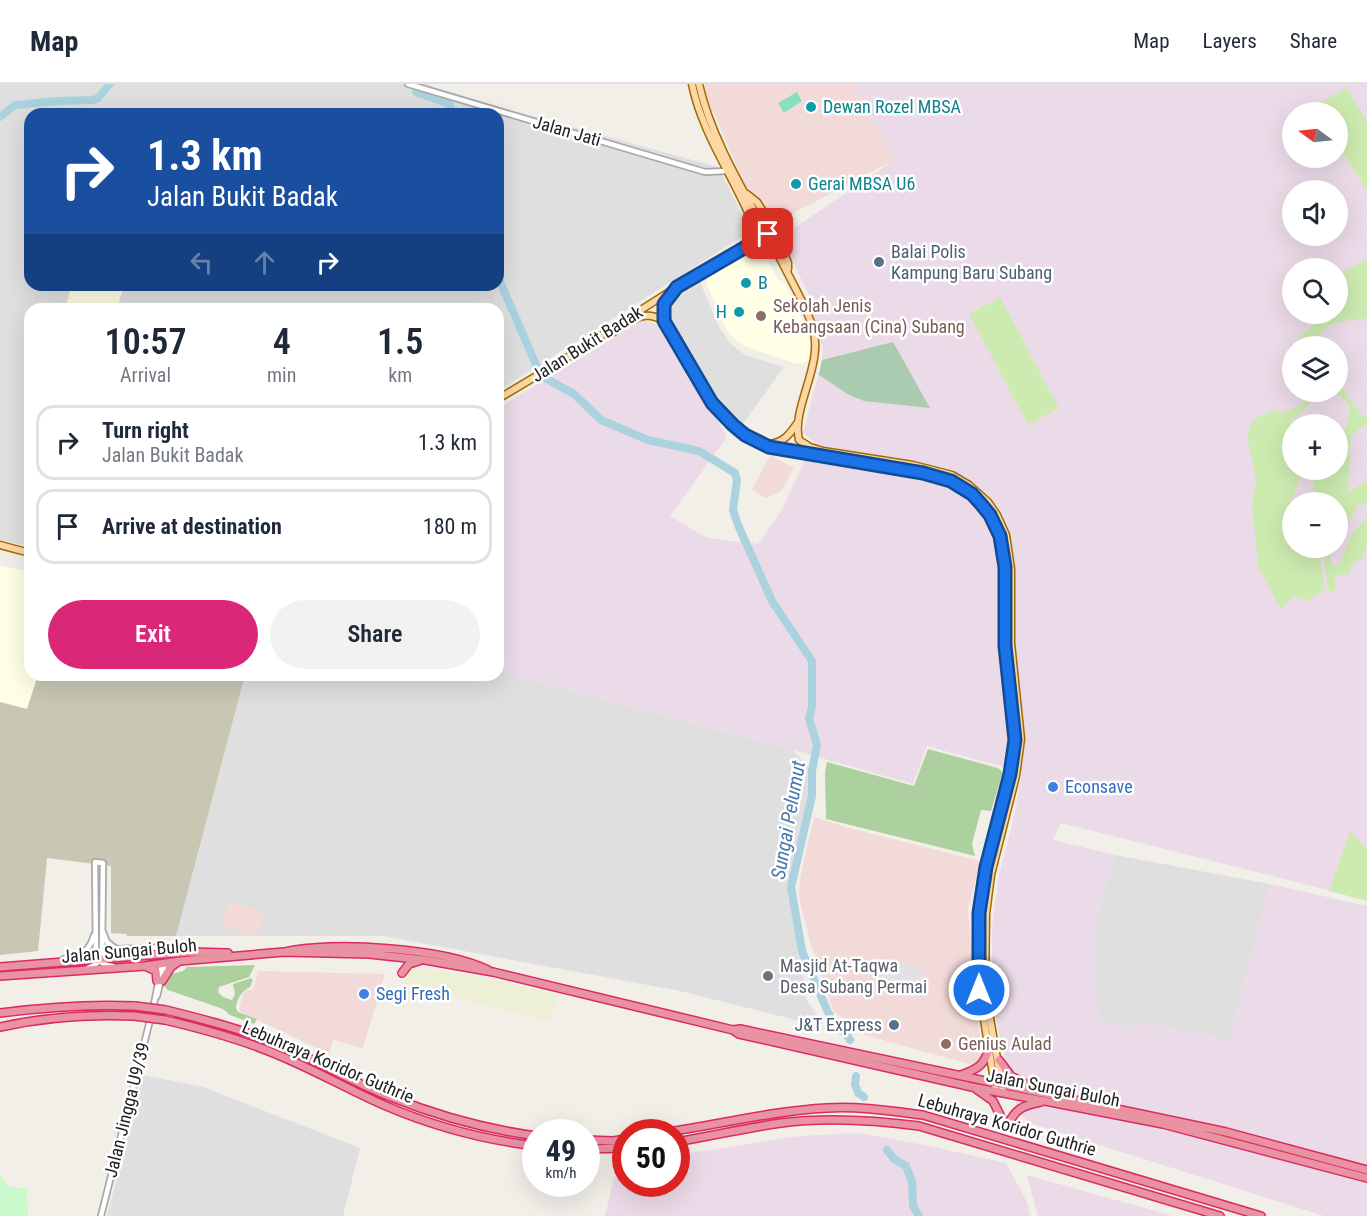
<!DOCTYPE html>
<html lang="en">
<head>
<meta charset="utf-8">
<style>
  :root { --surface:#fff; --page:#f2f2f3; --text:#1f2937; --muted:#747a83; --line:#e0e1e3; --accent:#db2777 }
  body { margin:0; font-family:"Roboto Condensed",sans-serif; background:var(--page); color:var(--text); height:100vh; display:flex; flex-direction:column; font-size:22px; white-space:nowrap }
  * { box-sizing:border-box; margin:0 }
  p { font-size:20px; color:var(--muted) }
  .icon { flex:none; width:33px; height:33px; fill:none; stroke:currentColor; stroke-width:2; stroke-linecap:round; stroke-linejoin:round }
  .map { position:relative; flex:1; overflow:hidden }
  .panel { position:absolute; left:24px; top:219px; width:480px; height:378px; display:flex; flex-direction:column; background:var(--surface); border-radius:18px; box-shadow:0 6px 24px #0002 }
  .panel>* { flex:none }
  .top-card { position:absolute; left:24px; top:24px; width:480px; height:183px; border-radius:18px; box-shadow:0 6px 24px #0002; background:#1a4fa0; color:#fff; overflow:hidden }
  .needle { width:39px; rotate:285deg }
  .buttons { position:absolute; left:1282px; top:18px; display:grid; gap:12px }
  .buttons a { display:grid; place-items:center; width:66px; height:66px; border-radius:50%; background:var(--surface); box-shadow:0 6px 24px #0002; font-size:30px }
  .speed { position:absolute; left:522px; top:1035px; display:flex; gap:12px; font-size:30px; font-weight:700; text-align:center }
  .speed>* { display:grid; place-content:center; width:78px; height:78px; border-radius:50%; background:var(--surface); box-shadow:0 6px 24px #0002; line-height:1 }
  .speed small { font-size:15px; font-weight:400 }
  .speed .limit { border:9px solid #d22; background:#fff; color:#111 }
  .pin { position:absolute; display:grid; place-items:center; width:51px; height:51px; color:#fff; margin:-26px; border-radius:12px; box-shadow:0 3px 9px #0006 }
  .me { position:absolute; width:66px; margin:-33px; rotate:0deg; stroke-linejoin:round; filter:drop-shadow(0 0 4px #0008) }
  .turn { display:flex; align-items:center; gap:21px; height:126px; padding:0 24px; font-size:27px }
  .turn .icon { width:78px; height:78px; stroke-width:2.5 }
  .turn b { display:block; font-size:42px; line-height:51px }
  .lanes { display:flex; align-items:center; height:57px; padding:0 24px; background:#0003; justify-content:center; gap:30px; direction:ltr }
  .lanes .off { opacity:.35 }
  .eta { display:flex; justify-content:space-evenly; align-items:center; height:102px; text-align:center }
  .eta b { font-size:36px; font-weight:600; line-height:42px }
  .primary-button { display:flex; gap:12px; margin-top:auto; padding:12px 24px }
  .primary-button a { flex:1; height:69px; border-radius:36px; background:var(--accent); color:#fff; font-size:24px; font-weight:600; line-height:69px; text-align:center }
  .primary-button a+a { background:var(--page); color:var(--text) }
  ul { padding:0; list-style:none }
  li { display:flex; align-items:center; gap:18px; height:75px; margin:0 12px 9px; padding:0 12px; border:3px solid var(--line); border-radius:18px }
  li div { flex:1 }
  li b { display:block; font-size:22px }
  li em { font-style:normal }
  header { display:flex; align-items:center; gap:36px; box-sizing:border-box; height:84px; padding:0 30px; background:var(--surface); border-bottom:2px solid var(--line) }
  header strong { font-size:28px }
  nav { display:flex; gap:33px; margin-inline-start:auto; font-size:21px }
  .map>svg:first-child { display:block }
  .residential { fill:#e0dfdf; fill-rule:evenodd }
  .commercial { fill:#f2dad9 }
  .industrial { fill:#ebdbe8; fill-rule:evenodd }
  .education { fill:#ffffe5 }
  .construction { fill:#c7c7b4 }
  .farmland { fill:#eef0d5 }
  .grass { fill:#cdebb0 }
  .forest { fill:#add19e }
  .cemetery { fill:#aacbaf }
  .park { fill:#c8facc }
  .pitch { fill:#88e0be }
  .parking { fill:#e2e2e2 }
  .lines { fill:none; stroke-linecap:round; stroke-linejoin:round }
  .river { stroke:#aad3df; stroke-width:8 }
  .minor-casing { stroke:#a9a9a9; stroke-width:8 }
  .major-casing { stroke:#a06b00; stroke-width:9 }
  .highway-casing { stroke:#dc2a67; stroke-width:10 }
  .minor { stroke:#fff; stroke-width:4.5 }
  .major { stroke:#fcd6a4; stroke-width:6 }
  .highway { stroke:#e892a2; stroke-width:7 }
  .highway-bridge-casing { stroke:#dc2a67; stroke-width:10; stroke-linecap:butt }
  .highway-bridge { stroke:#e892a2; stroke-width:7 }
  .route-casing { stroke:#114b97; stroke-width:15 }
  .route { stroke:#1a73e8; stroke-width:10 }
  .culture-dot { fill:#0f9aa8; stroke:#fff; stroke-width:2 }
  .service-dot { fill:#5c6f8a; stroke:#fff; stroke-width:2 }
  .education-dot { fill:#8d6e63; stroke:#fff; stroke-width:2 }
  .shop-dot { fill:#3f7fe0; stroke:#fff; stroke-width:2 }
  .worship-dot { fill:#6b7280; stroke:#fff; stroke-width:2 }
  .labels { text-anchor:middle; stroke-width:5; stroke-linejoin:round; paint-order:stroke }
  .culture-label { font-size:18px; fill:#0d838f; stroke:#fff; text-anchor:start }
  .street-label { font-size:18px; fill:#222; stroke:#fff }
  .service-label { font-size:18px; fill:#4e5e75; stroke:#fff; text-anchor:start }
  .education-label { font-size:18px; fill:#785e54; stroke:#fff; text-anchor:start }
  .shop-label { font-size:18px; fill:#366cbe; stroke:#fff; text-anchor:start }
  .worship-label { font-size:18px; fill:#5b616d; stroke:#fff; text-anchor:start }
  .water-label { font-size:20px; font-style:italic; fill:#4a7aab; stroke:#fff }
</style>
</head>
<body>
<header>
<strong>Map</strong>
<nav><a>Map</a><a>Layers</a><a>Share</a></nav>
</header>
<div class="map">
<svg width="1367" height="1132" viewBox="0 0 1367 1132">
  <rect width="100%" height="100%" fill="#f2efe9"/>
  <path class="residential" d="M0,0H425L485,19L718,83L748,141L745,151L498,307V225H421L423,218L409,225H30V463L0,456ZM30,30H498V201H30Z
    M700,198L720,245L730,259L745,271L784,283L742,341L723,325L668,231L670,218Z
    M498,587L793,666L812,687L807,730L793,793L806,915L823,940L800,937L680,907L383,852H176L245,591H498Z
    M1115,771L1270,800L1229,956L1151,940L1125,944L1100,938L1093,899L1095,837Z
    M143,991L203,1003L360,1064L343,1132H107Z"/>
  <path class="commercial" d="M705,0H854L896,75L786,133L772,131L760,121L745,101L706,12Z
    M770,371L794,384L782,406L766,414L752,406Z
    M814,733L849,744L980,777L968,826L982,975L972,981L865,951L834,928L810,857L799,813L800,795Z
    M229,818L264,827L257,853L222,843Z
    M258,887L385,890L363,964L333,956L329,970L239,927L243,910L246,906H253Z"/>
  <path class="industrial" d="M854,0H1367V816L1061,739L1053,756L1115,771L1095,837L1093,899L1100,937L1125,944L1151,940L1229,955L1270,800L1367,822V1132H1324L1027,1038L1016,1020L1001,959L992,913V843L999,791L1015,728L1022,688L927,662L913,700L793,666L498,587V324L642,237L651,238L662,245L667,242L727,353L670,432L707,454L758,460L780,429L814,358L803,349L822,276L823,265L812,230L815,223L783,159L787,149L896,75ZM1293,28H1338V74H1293ZM1293,106H1338V152H1293ZM1293,184H1338V230H1293ZM1293,262H1338V308H1293ZM1293,340H1338V386H1293ZM1293,418H1338V464H1293Z
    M858,1049L930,1062L1006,1079L1027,1118L1030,1132H605L614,1093L625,1089L626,1100H676L677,1071L800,1052Z
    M1027,1091L1173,1132H1038Z"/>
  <path class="education" d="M761,162L778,196L783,197L794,218L807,247L810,259V275L807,278L797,280L747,263L737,257L727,247L706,199L708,194Z
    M72,201H124L117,225H65Z
    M0,482L30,487V591H38L27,625L0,618Z"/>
  <path class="construction" d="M38,591H245L176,852H127L126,850L111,849V782L47,774L38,867L0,871V618L27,625Z"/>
  <path class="farmland" d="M410,883L478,892L560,911L549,938L403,899Z"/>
  <path class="grass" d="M1346,3L1367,37V107L1338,61V28H1318L1314,23Z
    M1367,175V234C1339,239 1327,234 1314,262H1298L1302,251L1319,236L1320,230H1338V191Z
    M1000,213L1059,324L1028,341L969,230Z
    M1338,299L1364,333L1367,332V339L1351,352L1348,408L1367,397V420L1357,422L1351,435L1338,449V418H1316L1313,403L1314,389L1319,386H1338V350L1346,345L1350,321L1335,308H1338Z
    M1314,308H1321L1300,330L1289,338L1293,342V386H1309L1307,394H1300L1291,417L1293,464H1318L1325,506L1307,517L1295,512L1281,525L1258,483L1252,422L1256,396L1247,351L1251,340L1258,333L1274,325L1281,329C1295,326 1304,318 1314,308Z
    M1367,434V460L1362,475L1351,480L1350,490L1335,492V508L1328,506L1322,464H1329L1332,482L1340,480L1351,451Z
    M1350,747L1367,765V817L1329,807Z"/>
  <path class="forest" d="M928,665L998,684L1003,688L991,727L981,726L972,760L975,772L826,735L825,689L827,678L914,702Z
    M255,881L249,893L219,903L218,908L223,913L232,916L235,910L233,900L251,894L253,896L250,903C242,907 236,915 236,924L238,928L257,935L254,940L230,931L223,925L168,906L164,902L168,891L183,887L187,883Z"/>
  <path class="cemetery" d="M893,258L930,324L864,317L849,311L819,291L822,276Z"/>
  <path class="park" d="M0,1090L9,1103L27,1104L28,1132H0Z"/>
  <path class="pitch" d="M797,8L802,17L784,29L778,19Z"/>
  <path class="parking" d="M890,876L919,883L922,887L924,908L888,902L885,897Z"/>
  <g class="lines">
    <path class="river" d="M417,0L416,8L449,20L454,30
      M0,33L15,21L58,17L93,16L98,14L110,0
      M498,193L538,285L545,294L574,310L601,336L648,356L699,367L735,389L737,396L733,426L738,441L772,517L812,577V623L809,634L817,661L812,687V712L791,803L802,867L827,926L835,941L846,950L850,956
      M856,992L855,1000L858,1009L864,1013
      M887,1066L894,1075L906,1082L912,1098L913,1122L919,1132"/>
    <g class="minor-casing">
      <path id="minor" d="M408,0L705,88L727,87
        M103,848L107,858L116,865L172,863L193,865
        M64,875C80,872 90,867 94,851
        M88,884C94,882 98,879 102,874L103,779L95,778L96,875C101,879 106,882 113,882
        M157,912L165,879
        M101,1132L154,920L162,879"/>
    </g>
    <g class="major-casing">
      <path id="major" d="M692,0C702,50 734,93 753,140L752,151L743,162
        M699,0C713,64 759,131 788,190C797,207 807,225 813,244C824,281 791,324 799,356L810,363L823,367L913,381L952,391L969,401L988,418L997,431L1006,451L1011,485V559L1021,655L1016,692L991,791L986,830L985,906L1003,1008
        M747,110L757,118L768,135L788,139
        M755,158L764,159L776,164
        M788,185V179L779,156L788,139
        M677,203C654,231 665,239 682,266C697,292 710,323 734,342C762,366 796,369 831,374C854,378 878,382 902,386C931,391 960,396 981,420C990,430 997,442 1000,455C1009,491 1002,527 1005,563C1008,599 1018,635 1013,671C1006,724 984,774 979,827C973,888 986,948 996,1007
        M612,249C632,237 643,224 664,237
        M498,315L598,255L603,250L677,203L768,150
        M767,360C783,360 790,350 798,338
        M0,461L30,469"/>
    </g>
    <g class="highway-casing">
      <path id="highway" d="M284,868L369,870L425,876L493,888L733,946L739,950L972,1003L1163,1040L1367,1094
        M0,883L190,868L228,869
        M147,883L156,887L157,897
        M402,889L409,880L419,877
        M0,892L145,882L180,877L284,868C332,857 444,864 488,886
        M162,897L171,883L178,878
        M166,926C206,936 245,946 283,962C320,978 354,999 391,1013C438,1032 485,1045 536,1052
        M0,929C46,923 89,920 135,922
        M165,936C203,945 241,955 278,971C315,986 349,1006 386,1022C433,1042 485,1056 536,1062
        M0,943C45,933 88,930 134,932
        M733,946L740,945L1226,1048L1367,1086
        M999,976L1011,992L1031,1003
        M961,991C977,985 984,982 989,965
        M976,1005L993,1017L1004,1039
        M1009,1039C1016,1024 1025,1021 1041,1018
        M668,1048C721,1040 773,1027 827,1024C859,1022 891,1027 923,1031L1261,1132
        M586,1056L613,1057L626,1055
        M676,1058C711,1052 746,1044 781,1039C827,1033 873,1036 919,1042L1220,1132
        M586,1065L626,1064"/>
    </g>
    <use href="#minor" class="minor"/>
    <use href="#major" class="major"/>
    <use href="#highway" class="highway"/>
    <g class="highway-bridge-casing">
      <path id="highway-bridge" d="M135,922L166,926
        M134,932L165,936"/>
    </g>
    <use href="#highway-bridge" class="highway-bridge"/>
  </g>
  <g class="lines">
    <g class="route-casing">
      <path id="route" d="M768,150L677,203L664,220V237L712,319L733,341L745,351L769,363L923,389L951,397L972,410L981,420L990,431L1000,452L1005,483V562L1015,656L1010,690L986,783L979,829V906"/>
    </g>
    <use href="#route" class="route"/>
  </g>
  <g class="culture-dot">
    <circle cx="811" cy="23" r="6"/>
    <circle cx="796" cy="100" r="6"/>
    <circle cx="746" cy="199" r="6"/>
    <circle cx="739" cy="228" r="6"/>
  </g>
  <g class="service-dot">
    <circle cx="879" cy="178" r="6"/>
    <circle cx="894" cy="941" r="6"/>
  </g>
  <g class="education-dot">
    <circle cx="761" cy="232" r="6"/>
    <circle cx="946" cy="960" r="6"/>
  </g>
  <g class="shop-dot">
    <circle cx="1053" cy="703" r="6"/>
    <circle cx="364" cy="910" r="6"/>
  </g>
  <circle class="worship-dot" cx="768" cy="892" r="6"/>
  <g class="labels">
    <g class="culture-label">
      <text x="823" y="29">Dewan Rozel MBSA</text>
      <text x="808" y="106">Gerai MBSA U6</text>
      <text x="758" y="205">B</text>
      <text x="727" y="234" text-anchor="end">H</text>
    </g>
    <g class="street-label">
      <text transform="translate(567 47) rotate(16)" y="6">Jalan Jati</text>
      <text transform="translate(587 260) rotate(-32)" y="6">Jalan Bukit Badak</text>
      <text transform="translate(129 867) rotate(-5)" y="6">Jalan Sungai Buloh</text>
      <text transform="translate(328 978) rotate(23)" y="6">Lebuhraya Koridor Guthrie</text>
      <text transform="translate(1053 1004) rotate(11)" y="6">Jalan Sungai Buloh</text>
      <text transform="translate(127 1026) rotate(-76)" y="6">Jalan Jingga U9/39</text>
      <text transform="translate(1007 1041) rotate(16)" y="6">Lebuhraya Koridor Guthrie</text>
    </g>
    <g class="service-label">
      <text x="891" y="174">Balai Polis<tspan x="891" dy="21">Kampung Baru Subang</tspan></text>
      <text x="882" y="947" text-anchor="end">J&amp;T Express</text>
    </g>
    <g class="education-label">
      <text x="773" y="228">Sekolah Jenis<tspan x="773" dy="21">Kebangsaan (Cina) Subang</tspan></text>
      <text x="958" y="966">Genius Aulad</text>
    </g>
    <g class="shop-label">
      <text x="1065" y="709">Econsave</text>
      <text x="376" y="916">Segi Fresh</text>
    </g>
    <g class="worship-label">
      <text x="780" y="888">Masjid At-Taqwa<tspan x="780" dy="21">Desa Subang Permai</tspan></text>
    </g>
    <g class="water-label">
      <text transform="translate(788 736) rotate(-80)" y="7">Sungai Pelumut</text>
    </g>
  </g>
</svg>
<div class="buttons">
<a><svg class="needle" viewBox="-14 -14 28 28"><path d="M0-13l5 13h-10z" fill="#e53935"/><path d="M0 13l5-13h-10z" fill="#747a83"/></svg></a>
<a><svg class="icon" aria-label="sound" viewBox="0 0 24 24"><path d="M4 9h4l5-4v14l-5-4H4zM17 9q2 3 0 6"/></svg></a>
<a><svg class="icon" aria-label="search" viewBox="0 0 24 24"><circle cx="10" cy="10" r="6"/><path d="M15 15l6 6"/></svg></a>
<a><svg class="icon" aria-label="layers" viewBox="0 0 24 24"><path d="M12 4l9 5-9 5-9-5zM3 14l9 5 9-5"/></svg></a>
<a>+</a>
<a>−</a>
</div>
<div class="speed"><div>49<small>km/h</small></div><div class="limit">50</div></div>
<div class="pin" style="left:768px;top:150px;background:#d93025"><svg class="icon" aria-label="arrive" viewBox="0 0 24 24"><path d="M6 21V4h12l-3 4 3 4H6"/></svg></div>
<svg class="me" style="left:979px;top:906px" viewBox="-20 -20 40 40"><circle r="17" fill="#1a73e8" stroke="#fff" stroke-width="3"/><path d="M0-11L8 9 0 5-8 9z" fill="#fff"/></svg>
<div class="top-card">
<div class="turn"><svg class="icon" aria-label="right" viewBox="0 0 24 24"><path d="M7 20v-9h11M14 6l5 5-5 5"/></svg><div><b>1.3 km</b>Jalan Bukit Badak</div></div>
<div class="lanes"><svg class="icon off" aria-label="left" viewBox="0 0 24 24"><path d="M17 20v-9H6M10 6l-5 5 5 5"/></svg><svg class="icon off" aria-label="ahead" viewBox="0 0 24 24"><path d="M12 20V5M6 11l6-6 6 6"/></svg><svg class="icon" aria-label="right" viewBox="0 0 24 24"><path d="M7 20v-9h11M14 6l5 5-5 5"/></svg></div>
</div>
<section class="panel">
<div class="eta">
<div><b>10:57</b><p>Arrival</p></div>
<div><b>4</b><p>min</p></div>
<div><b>1.5</b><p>km</p></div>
</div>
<ul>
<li><svg class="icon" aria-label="right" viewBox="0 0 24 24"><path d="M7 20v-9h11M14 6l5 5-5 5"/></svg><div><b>Turn right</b><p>Jalan Bukit Badak</p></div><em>1.3 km</em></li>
<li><svg class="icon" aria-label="arrive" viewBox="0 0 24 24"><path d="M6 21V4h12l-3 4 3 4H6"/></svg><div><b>Arrive at destination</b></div><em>180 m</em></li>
</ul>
<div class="primary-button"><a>Exit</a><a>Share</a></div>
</section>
</div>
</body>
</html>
